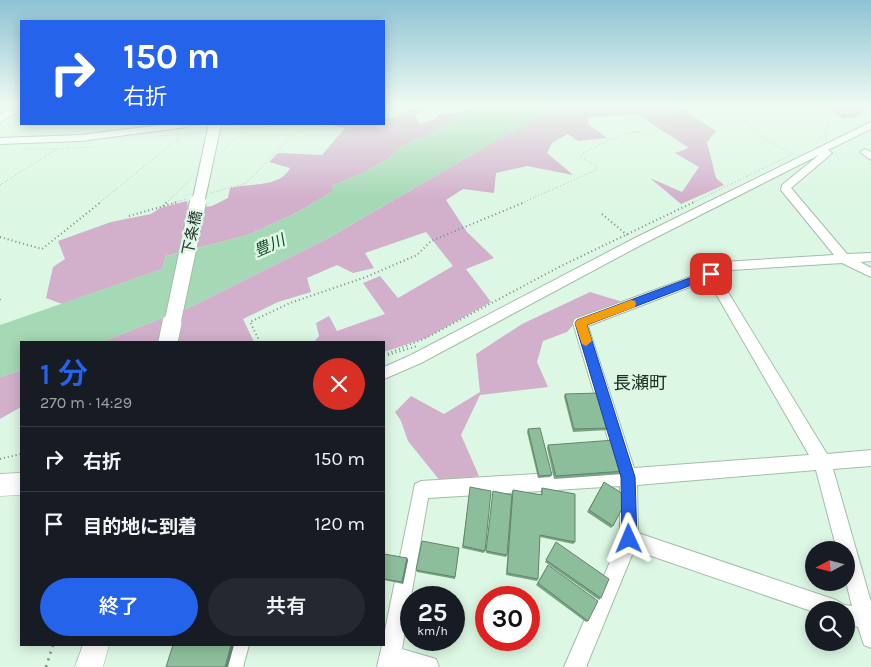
<!DOCTYPE html>
<html lang="ja">
<head>
<meta charset="utf-8">
<style>
  :root { --surface:#171b24; --page:#242831; --text:#f1f3f6; --muted:#9ea1a6; --line:#363941; --accent:#2563eb }
  body { margin:0; font-family:Karla,"Noto Sans JP",sans-serif; background:var(--page); color:var(--text); height:100vh; display:flex; flex-direction:column; font-size:19px; white-space:nowrap }
  * { box-sizing:border-box; margin:0 }
  p { font-size:16px; color:var(--muted) }
  .icon { flex:none; width:28px; height:28px; fill:none; stroke:currentColor; stroke-width:2; stroke-linecap:round; stroke-linejoin:round }
  .map { position:relative; flex:1; overflow:hidden }
  .side { position:absolute; left:20px; top:341px; width:365px; height:305px; display:flex; flex-direction:column; background:var(--surface); border-radius:0px; box-shadow:0 2px 12px #0003 }
  .side>* { flex:none }
  .banner { position:absolute; left:20px; top:20px; width:365px; height:105px; border-radius:0px; box-shadow:0 2px 12px #0003; background:#2563eb; color:#fff; overflow:hidden }
  .needle { width:32px; rotate:263deg }
  .controls { position:absolute; left:805px; top:541px; display:grid; gap:10px }
  .controls a { display:grid; place-items:center; width:50px; height:50px; border-radius:50%; background:var(--surface); box-shadow:0 2px 12px #0003; font-size:25px }
  .speed { position:absolute; left:400px; top:586px; display:flex; gap:10px; font-size:25px; font-weight:700; text-align:center }
  .speed>* { display:grid; place-content:center; width:65px; height:65px; border-radius:50%; background:var(--surface); box-shadow:0 2px 12px #0003; line-height:1 }
  .speed small { font-size:12px; font-weight:400 }
  .speed .limit { border:8px solid #d22; background:#fff; color:#111 }
  .pin { position:absolute; display:grid; place-items:center; width:42px; height:42px; color:#fff; margin:-21px; border-radius:10px; box-shadow:0 2px 8px #0006 }
  .me { position:absolute; width:55px; margin:-28px; rotate:359deg; stroke-linejoin:round; filter:drop-shadow(0 0 4px #0008) }
  .turn { display:flex; align-items:center; gap:18px; height:105px; padding:0 20px; font-size:22px }
  .turn .icon { width:65px; height:65px; stroke-width:2.5 }
  .turn b { display:block; font-size:35px; line-height:42px }
  .round { display:grid; place-items:center; flex:none; width:52px; height:52px; border-radius:26px; background:var(--page) }
  .headline { display:flex; align-items:center; justify-content:space-between; height:85px; padding:0 20px }
  h1 { font-size:30px; font-weight:600; line-height:38px; color:var(--accent) }
  .cta { display:flex; gap:10px; margin-top:auto; padding:10px 20px }
  .cta a { flex:1; height:58px; border-radius:30px; background:var(--accent); color:#fff; font-size:20px; font-weight:600; line-height:58px; text-align:center }
  .cta a+a { background:var(--page); color:var(--text) }
  ul { padding:0; list-style:none }
  li { display:flex; align-items:center; gap:15px; height:65px; padding:0 20px; border-top:1px solid var(--line) }
  li div { flex:1 }
  li b { display:block; font-size:19px }
  li em { font-style:normal }
  .map>svg:first-child { display:block }
  .green { fill:#d2b0cc }
  .water { fill:#a5d8b4 }
  .lines { fill:none; stroke-linecap:round; stroke-linejoin:round }
  .minor-casing { stroke:#a3bdaa; stroke-width:2 }
  .major-casing { stroke:#a3bdaa; stroke-width:1 }
  .path-far2 { stroke:#7c8e81; stroke-width:1; stroke-dasharray:0.5 2.5; stroke-linecap:butt }
  .path-far1 { stroke:#7c8e81; stroke-width:2; stroke-dasharray:1 3; stroke-linecap:butt }
  .path { stroke:#7c8e81; stroke-width:2.5; stroke-dasharray:2 5; stroke-linecap:butt }
  .minor { fill:#fff; fill-rule:evenodd }
  .major { fill:#fff; fill-rule:evenodd }
  .major-bridge-far2-casing { stroke:#a3bdaa; stroke-width:14; stroke-linecap:butt }
  .major-bridge-far1-casing { stroke:#a3bdaa; stroke-width:18; stroke-linecap:butt }
  .major-bridge-casing { stroke:#a3bdaa; stroke-width:21; stroke-linecap:butt }
  .major-bridge-far2 { stroke:#fff; stroke-width:12 }
  .major-bridge-far1 { stroke:#fff; stroke-width:16 }
  .major-bridge { stroke:#fff; stroke-width:19 }
  .wall { fill:#79a385 }
  .shaded-wall { fill:#63856c }
  .building { fill:#8dbe9b; stroke:#63856c }
  .route { fill:#2563eb; stroke:#184099 }
  .slow { fill:#f59e0b }
  .labels { text-anchor:middle; stroke-width:5; stroke-linejoin:round; paint-order:stroke }
  .street-label { font-size:15px; fill:#263029; stroke:#dcf7e3 }
  .water-label { font-size:16px; font-style:italic; fill:#114b2a; stroke:#dcf7e3 }
  .quarter-label { font-size:18px; fill:#192f20; stroke:#dcf7e3 }
</style>
</head>
<body>
<div class="map">
<svg width="871" height="667" viewBox="0 0 871 667">
  <rect width="100%" height="100%" fill="#dcf7e3"/>
  <path class="green" d="M561,105H675L716,131L707,142L716,178L724,185L681,204L650,178L682,192L699,167L675,153L689,148L637,114L589,117L588,124L607,138L578,141L568,134L552,143L547,153L573,175L527,166L496,173L494,193L463,189L446,200L467,232L494,258L466,269L491,302L426,338L384,352V342H314L319,336L316,323L329,316L337,331L385,314L363,283L380,276L398,298L453,266L426,232L365,253L374,268L353,273L337,265L307,278L311,292L278,302L243,319L254,342H102L190,307L330,237L507,134Z
    M821,105H867L857,117L843,119L831,109Z
    M410,110L422,111L415,115L420,124L435,119L438,115L465,111L428,135L402,146L388,159L361,174L332,186V192L298,212L248,235L166,256L162,269L62,304L46,298L53,267L65,259L58,241L111,222L151,214L160,208L187,201L188,209L212,206L228,198L230,188C249,183 280,188 290,168L269,162L278,153L322,155L345,128L325,124H384V119L399,116L398,114Z
    M590,292L623,302L576,322L567,332L543,341L537,362L548,387L480,395L461,435L479,476L441,482L408,441L401,421L395,412L411,396L444,414L480,392L476,354L522,324Z
    M21,370V407L0,419V377Z"/>
  <path class="water" d="M475,105H561L507,134L330,237L190,307L102,342H21V370L0,377V325L162,269L166,256L248,235L298,212L332,192V186L361,174L388,159L402,146L428,135Z"/>
  <g class="lines">
    <g class="minor-casing">
      <path id="minor" d="M18,105H21V110L0,122V115Z
        M871,122V129L828,150L832,153L830,155L791,188L847,254L871,253V261L860,262L871,268V277L842,263L715,271L827,454L871,450V466L833,469L871,602V648L864,645L858,627L846,624V610H814V612L634,550L586,667H564L620,539V486L428,498L402,649L436,659L439,667H377L382,645H384V635L415,484L421,481L617,469L573,323L575,319L704,272L701,267L707,263L834,255L781,190L782,185L819,155L641,245L421,363L384,379V367L411,355L633,239ZM708,280L809,455L634,468L588,326ZM816,470L837,550H846V582L852,606L844,605L836,600L638,533L637,485Z
        M168,124H192L187,127L81,141L0,144V138L81,135Z
        M865,149L871,152V160L860,152Z
        M229,645H249L243,667H221Z"/>
    </g>
    <g class="major-casing">
      <path id="major" d="M21,473V495L0,496V474Z
        M83,645H109L103,667H75Z"/>
    </g>
    <path class="path-far2" d="M726,105L769,142L793,154
      M384,108L388,105
      M738,114L745,111L748,105
      M225,129L293,125L357,128L360,124
      M158,136L203,133
      M826,140L829,105
      M816,143L826,132
      M57,149L94,147
      M220,153L249,126
      M0,185L57,149H25
      M211,193L246,183L303,125
      M99,203L182,136
      M166,203L192,178
      M173,203L187,199
      M522,203L596,170L597,167L581,157L583,153C602,144 628,127 649,134L664,128L663,125L699,105
      M692,203L793,154"/>
    <path class="path-far1" d="M163,206L167,202
      M602,214L627,235
      M129,216L178,202
      M0,237L42,249L101,202
      M0,299V303
      M260,342L250,322L290,303L366,277L417,255L431,241L525,202
      M384,355L426,338L559,267L694,202
      M388,355L417,346
      M0,459L21,454"/>
    <path class="path" d="M46,667L53,645"/>
    <use href="#minor" class="minor"/>
    <use href="#major" class="major"/>
    <g class="major-bridge-far2-casing">
      <path id="major-bridge-far2" d="M198,203L215,124"/>
    </g>
    <g class="major-bridge-far1-casing">
      <path id="major-bridge-far1" d="M172,325L198,202"/>
    </g>
    <g class="major-bridge-casing">
      <path id="major-bridge" d="M168,342L172,323"/>
    </g>
    <use href="#major-bridge-far2" class="major-bridge-far2"/>
    <use href="#major-bridge-far1" class="major-bridge-far1"/>
    <use href="#major-bridge" class="major-bridge"/>
  </g>
  <path class="wall" d="M565,394L611,428L609,430L573,432L564,397Z
    M528,429L552,475L550,477L538,478L527,432Z
    M548,445L625,471L623,474L554,479L547,448Z
    M604,482L613,526L611,528L587,512Z
    M542,488L575,542L573,544L540,537L538,579L537,581L506,575L512,492L513,490L541,495V491Z
    M470,490L485,551L484,553L462,548Z
    M493,491L507,555L506,557L486,553Z
    M556,542L601,598L599,600L545,562Z
    M459,548L455,579L417,572L416,570Z
    M384,554L407,558L408,560L403,584L384,580Z
    M548,565L588,621L586,622L536,585Z"/>
  <path class="shaded-wall" d="M407,558L408,560L403,584L402,582Z
    M231,645H234L228,667H225Z"/>
  <path class="building" d="M600,393L611,428L574,429L565,394Z
    M540,428L552,475L539,476L528,429Z
    M615,440L625,471L556,476L548,445Z
    M604,482L628,497L613,526L589,510Z
    M470,487L491,491L485,551L463,546Z
    M542,488L575,494V542L540,535L538,579L507,573L513,490L542,495Z
    M493,491L512,495L507,555L486,551Z
    M422,541L459,548L455,577L416,570Z
    M556,542L609,579L601,598L546,560Z
    M384,554L407,558L402,582L384,579Z
    M548,565L598,601L588,621L538,583Z
    M173,645H231L225,667H166Z"/>
  <linearGradient id="sky" x2="0" y2="1"><stop stop-color="#8dc2d3"/><stop offset="0.53" stop-color="#effbf2"/><stop offset="1" stop-color="#effbf2" stop-opacity="0"/></linearGradient>
  <rect width="871" height="199" fill="url(#sky)"/>
  <path class="route" d="M711,270L716,274L715,276L587,325L635,477L637,539L635,544L629,547L624,544L622,539L621,477L575,323L577,320Z"/>
  <path class="slow" d="M631,300L635,301L636,304L635,307L587,325L592,341L586,346L582,344L575,323L577,320Z"/>
  <g class="labels">
    <g class="street-label">
      <text transform="translate(192 233) rotate(-78)" y="5">下条橋</text>
    </g>
    <g class="water-label">
      <text transform="translate(269 245) rotate(-24)" y="6">豊川</text>
    </g>
    <g class="quarter-label">
      <text x="640" y="389">長瀬町</text>
    </g>
  </g>
</svg>
<div class="controls">
<a><svg class="needle" viewBox="-14 -14 28 28"><path d="M0-13l5 13h-10z" fill="#e53935"/><path d="M0 13l5-13h-10z" fill="#9ea1a6"/></svg></a>
<a><svg class="icon" aria-label="search" viewBox="0 0 24 24"><circle cx="10" cy="10" r="6"/><path d="M15 15l6 6"/></svg></a>
</div>
<div class="speed"><div>25<small>km/h</small></div><div class="limit">30</div></div>
<div class="pin" style="left:711px;top:274px;background:#d93025"><svg class="icon" aria-label="arrive" viewBox="0 0 24 24"><path d="M6 21V4h12l-3 4 3 4H6"/></svg></div>
<svg class="me" style="left:629px;top:539px" viewBox="-20 -20 40 40"><path d="M0-17L14 15 0 8-14 15z" fill="#2563eb" stroke="#fff" stroke-width="4"/></svg>
<div class="banner">
<div class="turn"><svg class="icon" aria-label="right" viewBox="0 0 24 24"><path d="M7 20v-9h11M14 6l5 5-5 5"/></svg><div><b>150 m</b>右折</div></div>
</div>
<section class="side">
<div class="headline"><div><h1>1 分</h1><p>270 m · 14:29</p></div><a class="round" style="background:#d93025;color:#fff"><svg class="icon" aria-label="close" viewBox="0 0 24 24"><path d="M6 6l12 12M18 6L6 18"/></svg></a></div>
<ul>
<li><svg class="icon" aria-label="right" viewBox="0 0 24 24"><path d="M7 20v-9h11M14 6l5 5-5 5"/></svg><div><b>右折</b></div><em>150 m</em></li>
<li><svg class="icon" aria-label="arrive" viewBox="0 0 24 24"><path d="M6 21V4h12l-3 4 3 4H6"/></svg><div><b>目的地に到着</b></div><em>120 m</em></li>
</ul>
<div class="cta"><a>終了</a><a>共有</a></div>
</section>
</div>
</body>
</html>
